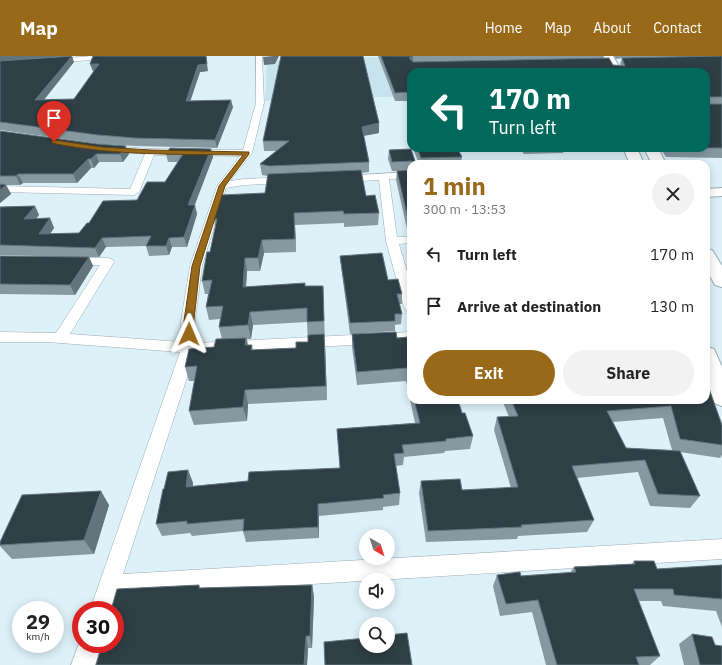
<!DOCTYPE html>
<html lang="en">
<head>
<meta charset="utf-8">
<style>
  :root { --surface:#fff; --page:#f2f2f2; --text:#222; --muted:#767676; --accent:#986919 }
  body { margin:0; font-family:"IBM Plex Sans",sans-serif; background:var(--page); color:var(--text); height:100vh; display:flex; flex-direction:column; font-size:15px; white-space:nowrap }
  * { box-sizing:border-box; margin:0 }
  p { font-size:13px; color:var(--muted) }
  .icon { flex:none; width:22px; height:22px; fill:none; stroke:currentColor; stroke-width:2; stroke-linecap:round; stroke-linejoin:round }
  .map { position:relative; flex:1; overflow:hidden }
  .panel { position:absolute; left:407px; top:104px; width:303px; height:244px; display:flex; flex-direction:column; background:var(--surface); border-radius:12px; box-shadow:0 2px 10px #0003 }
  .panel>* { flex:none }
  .guide { position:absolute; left:407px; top:12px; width:303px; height:84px; border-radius:12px; box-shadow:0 2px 10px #0003; background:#00695c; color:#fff; overflow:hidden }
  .needle { width:26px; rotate:141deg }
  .controls { position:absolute; left:359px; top:473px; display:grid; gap:8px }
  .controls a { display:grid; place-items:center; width:36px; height:36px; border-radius:50%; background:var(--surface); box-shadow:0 2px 10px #0003; font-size:20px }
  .speed { position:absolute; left:12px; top:545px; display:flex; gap:8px; font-size:20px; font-weight:700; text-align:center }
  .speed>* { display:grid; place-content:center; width:52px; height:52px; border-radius:50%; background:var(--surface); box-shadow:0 2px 10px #0003; line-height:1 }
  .speed small { font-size:10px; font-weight:400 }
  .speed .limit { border:6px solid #d22; background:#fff; color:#111 }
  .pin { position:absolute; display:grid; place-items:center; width:34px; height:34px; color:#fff; margin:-41px -17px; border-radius:50% 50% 50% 0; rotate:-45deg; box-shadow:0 0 4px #0007 }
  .pin .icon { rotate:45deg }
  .me { position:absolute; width:44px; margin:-22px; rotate:1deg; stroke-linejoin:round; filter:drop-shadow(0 0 3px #0008) }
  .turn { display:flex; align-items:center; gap:14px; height:84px; padding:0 16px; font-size:18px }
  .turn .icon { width:52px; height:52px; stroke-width:2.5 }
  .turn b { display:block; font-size:28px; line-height:34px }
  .round { display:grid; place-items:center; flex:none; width:42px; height:42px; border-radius:21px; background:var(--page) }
  .head { display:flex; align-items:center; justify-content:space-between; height:68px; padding:0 16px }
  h1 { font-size:24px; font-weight:700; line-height:30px; color:var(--accent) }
  .button { display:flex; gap:8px; margin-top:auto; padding:8px 16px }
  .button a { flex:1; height:46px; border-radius:24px; background:var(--accent); color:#fff; font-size:16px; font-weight:700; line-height:46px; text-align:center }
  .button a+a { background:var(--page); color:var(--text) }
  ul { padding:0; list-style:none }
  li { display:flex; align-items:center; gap:12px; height:52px; padding:0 16px }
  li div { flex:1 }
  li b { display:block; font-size:15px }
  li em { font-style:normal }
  header { display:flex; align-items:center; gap:24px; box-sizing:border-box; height:56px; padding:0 20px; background:var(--accent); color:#fff }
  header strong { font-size:19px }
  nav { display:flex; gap:22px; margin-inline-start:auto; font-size:14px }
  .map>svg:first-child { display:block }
  .built { fill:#c7e3ee }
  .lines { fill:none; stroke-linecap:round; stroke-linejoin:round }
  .street-casing { stroke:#9aadb5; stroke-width:1 }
  .secondary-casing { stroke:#9aadb5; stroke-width:2 }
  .street { fill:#fff; fill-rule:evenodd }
  .secondary { fill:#fff; fill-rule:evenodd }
  .wall { fill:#8698a0; fill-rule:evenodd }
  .shaded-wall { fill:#63747c }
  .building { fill:#2f3f46; stroke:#63747c }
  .route { fill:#986919; stroke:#634410 }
</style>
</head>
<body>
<header>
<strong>Map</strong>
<nav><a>Home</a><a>Map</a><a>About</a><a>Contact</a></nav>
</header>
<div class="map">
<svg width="722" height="609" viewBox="0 0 722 609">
  <rect width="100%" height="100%" fill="#ddf1f9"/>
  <path class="built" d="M407,0L411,16V40L265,45L267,5Z"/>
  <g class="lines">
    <g class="street-casing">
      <path id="street" d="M93,0H119L116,2L54,7L51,5L54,3Z
        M256,0H262L264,47L252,97L230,125L244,123L286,121L291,124L286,127L244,129L226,132L202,210L195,265L196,287L411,276V286L195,297L123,518L722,483V503L116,540L112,554H90L180,296L47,286H0V276L56,277L100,209H71L67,208L65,205L67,202H108L112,203L114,206L70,278L182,286L181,265L190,210L217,130L240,100L154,99L139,136L134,139L0,136V130L130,133L145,98L105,95L104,93L105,91L108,90L151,93L243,94L256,47Z
        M411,116V122L389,123L397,181H411V187L399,188L411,229V255L406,254L404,251L386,185L379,124L342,126L337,123L342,120Z
        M81,582V588H102L95,609H71Z"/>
    </g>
    <g class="secondary-casing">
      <path id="secondary" d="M603,0H613L622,16H612Z
        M623,92H637L644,108H630Z
        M644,92H658L666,108H652Z
        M722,132V140L706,141V133Z
        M706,193L712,194L722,210V231L715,229L706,213Z
        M706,291L714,293L722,311V350L714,347L706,329Z"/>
    </g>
    <use href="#street" class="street"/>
    <use href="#secondary" class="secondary"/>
  </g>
  <path class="wall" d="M0,0L74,6L44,44L74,43L94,15H93L90,8L208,15L200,16L190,45L233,51L217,92L137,90L101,88L0,74Z
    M378,0H604L603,2L613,9H620L622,2L616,3L614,0H722V102L666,101L660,92H706V16H411V45H395Z
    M379,67V77L364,80L369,106V116L361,117L366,140L379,157L378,169L344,171V167L295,169L296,196L264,197L260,215H247L246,231L323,230L327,344L248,348L247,365L194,369L189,355L195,325H189L185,311L214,291L222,283L219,271L220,263L209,264L206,251L208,238H205L202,225L210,196L215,171L214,163L220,145L265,137L268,120L262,119L260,108L276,95H264L263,85ZM307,266L308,286L296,292L253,294L252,289H248L247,283H251L253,269Z
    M410,74H411V87L409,82Z
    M0,75L129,98L123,106H99L94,112H91L77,127H23L20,129H6L11,138L0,147Z
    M413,92H457L462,101L461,108H419Z
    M519,92H580L579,93L564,94L563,97L524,98Z
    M211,93L213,101L194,149L197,158L187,191H172L169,199L149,200L146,190L106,191L99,201H89L93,210L75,239L0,238V200L80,201L0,199V151L35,150L39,159L36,163L50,162L54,172L50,177H79L89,167L137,144L165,126L178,106H168L166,98Z
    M411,93L413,108H411V180L408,177L396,124L397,115H392L388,103L389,94Z
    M340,200L388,224L402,238V248H399L402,258L401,268L395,269V275L350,278L341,210Z
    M352,278L411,283V344H458L462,357L473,380L470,393L445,395L444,397L404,401L403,409L396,410L400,437L399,449L383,451V454L319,460V482L246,486L243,475L192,480L190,477L162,480L156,468L164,433L188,414L193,427V430L248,425L340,412L337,373L415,367L406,325L357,329L352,291Z
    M502,344H706L722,389V399L720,402L680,396L700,440L690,452L650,450L638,416L577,422L594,464L587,476L518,480L517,483L426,486L419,437L421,425L462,434L511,432L494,374L497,361H509ZM663,362L672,394L626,392L613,366Z
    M109,449L94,498L12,503L0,490V486Z
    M634,505L657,513L722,509V571L716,555L663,550L661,545H638L660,600L650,609H546L532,556L500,560L493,530L497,519L521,520L570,517L574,511L632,508Z
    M199,529L200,532L312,529L314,541L312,592H308L307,609H96Z
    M692,578L715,589L722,609H684L679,588Z"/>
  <path class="shaded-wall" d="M0,0H68L0,5Z
    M72,0L74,6L38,51L35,44Z
    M206,0L208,15L200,16L188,52L186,45L198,9Z
    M273,0H279L275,8L264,9L263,1Z
    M412,0H413V6L409,2Z
    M90,8H99L101,14L93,15Z
    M231,44L233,51L217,92L215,84Z
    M379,67V77L362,80V71Z
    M126,90L129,98L123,106L120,98Z
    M211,93L213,101L191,159L188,149Z
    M96,98L99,106L94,112L91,103Z
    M88,103L91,112L77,127L73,118Z
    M18,118L23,127L20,129L16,120Z
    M6,129L11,138L0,147V134Z
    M195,149L197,158L187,191L184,181Z
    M35,150L39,159L28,172L24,163Z
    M294,157L295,169L296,196L295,183Z
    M50,162L54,172L44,187L39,178Z
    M102,182L106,191L99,201L95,192Z
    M169,182L172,191L169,199L166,190Z
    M262,184L264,197L260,215L258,202Z
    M89,201L93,210L75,239L70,229Z
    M245,202L247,215L245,244L243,231Z
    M250,256L253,269L251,283L248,269Z
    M324,278L325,292L327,344L326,330Z
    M246,282L249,296L245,289Z
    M245,334L248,348L247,365L243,351Z
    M188,414L193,427L191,443L186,431Z
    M101,435L109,449L94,498L84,484Z
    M318,448L319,460V482L318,471Z
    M312,529L314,541L312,592L310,580Z
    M306,580L308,592L307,609H304Z"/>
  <path class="building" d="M72,0L35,44L74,43L99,8H90L93,0H206L207,8L198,9L186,45L231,44L215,84L135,82L98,79L0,66V5Z
    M281,0H363L379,67L362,71L369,106L269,110L260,108L289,85H263Z
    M381,0H412L409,2L413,6L609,2L613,9L625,10L622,2L722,0V41H710L708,43L710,48H722V92H706V16H411V36L395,37Z
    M0,75L98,88L126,90L120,98H96L91,103H88L73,118H18L16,120H0Z
    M170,92L211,93L188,149H195L184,181L169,182L166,190H146L151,180L102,182L95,192L0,189V151L35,150L24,163L50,162L39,178L79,177L87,167H89L103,145L137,144L147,126H165L183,98H166Z
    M417,92H457L462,101L421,102Z
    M411,93L416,108H413V107L412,105L392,106L389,94Z
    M361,114L366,140L375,139L379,157L344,158L343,155L294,157L295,183L262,184L258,202H245L243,231L305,227V230H323L324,265L307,266V252L250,256L248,269L219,271L223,250L206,251L212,224L202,225L207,196H210L217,163H214L216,148L217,145H220L221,139L265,137L268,118Z
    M411,114V169L409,167L397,115Z
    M0,128L6,129L0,134Z
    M382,197L388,224L398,223L402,238H397L402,258H395V265L350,267L340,200Z
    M0,200L89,201L70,229L0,228Z
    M396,276L397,282L408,281L409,283H411V331L407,312L357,316L352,278Z
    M324,278L326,330L245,334L243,351L189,355L197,310L185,311L189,293L214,291L216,283L246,282L245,289H252L251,294L296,292V286H308V279Z
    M706,324L722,369V389L680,383L671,350L607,355L626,392L680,395L700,440L658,438L645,404L572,410L594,464L521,469L522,471L428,475L421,425L460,423L462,434L518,431L497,361L518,360L511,344H706Z
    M414,344H458L462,357H465L473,380L446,383V385L402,389L404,397L394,398L400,437L383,439L384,442L318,448V471L243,475L244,463L187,468V465L156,468L163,433H164L168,416L188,414L186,431L248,425L249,416L340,412L337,373L420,367Z
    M101,435L84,484L0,489V486L22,439Z
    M634,505H654L657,513L722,509V543L674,539L673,533H634L660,600L636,601L639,609H557L538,544L506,548L497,519L520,516L521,520L576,516L574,511L635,508Z
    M199,529V532L312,529L310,580H306L304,609H96L102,588H115V554H111L117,533Z
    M407,577L412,609H325L324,586L366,582V590H388V579Z
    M692,578L712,581L715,589L722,590V609H700Z"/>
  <path class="route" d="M54,84L101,91L151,94L249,96V98L225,130L204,197L200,210L192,281H189L185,278L184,265L192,210L219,130L243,99C179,98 114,100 52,87L51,86Z"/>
</svg>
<div class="controls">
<a><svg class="needle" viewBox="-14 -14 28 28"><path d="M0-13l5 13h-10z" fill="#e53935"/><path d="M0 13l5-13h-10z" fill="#767676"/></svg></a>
<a><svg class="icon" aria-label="sound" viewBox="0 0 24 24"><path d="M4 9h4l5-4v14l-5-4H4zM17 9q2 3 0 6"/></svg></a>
<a><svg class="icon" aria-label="search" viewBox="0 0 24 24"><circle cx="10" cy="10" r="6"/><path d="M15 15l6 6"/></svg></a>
</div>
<div class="speed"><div>29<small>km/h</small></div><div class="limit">30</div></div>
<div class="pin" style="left:54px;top:86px;background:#d93025"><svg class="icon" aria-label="arrive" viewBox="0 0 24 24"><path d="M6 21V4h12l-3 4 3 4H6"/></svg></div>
<svg class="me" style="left:189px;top:278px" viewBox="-20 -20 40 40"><path d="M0-17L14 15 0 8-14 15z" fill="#986919" stroke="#fff" stroke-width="4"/></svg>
<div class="guide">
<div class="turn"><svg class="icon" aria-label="left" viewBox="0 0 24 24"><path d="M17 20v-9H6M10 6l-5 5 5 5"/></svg><div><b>170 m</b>Turn left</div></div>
</div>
<section class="panel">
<div class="head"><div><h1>1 min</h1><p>300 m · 13:53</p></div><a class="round"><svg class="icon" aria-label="close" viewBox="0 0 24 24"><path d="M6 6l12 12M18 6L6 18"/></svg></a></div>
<ul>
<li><svg class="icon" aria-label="left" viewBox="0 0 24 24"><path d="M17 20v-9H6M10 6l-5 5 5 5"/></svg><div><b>Turn left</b></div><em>170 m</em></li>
<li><svg class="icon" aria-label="arrive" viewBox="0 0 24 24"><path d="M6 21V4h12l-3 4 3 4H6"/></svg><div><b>Arrive at destination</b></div><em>130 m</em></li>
</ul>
<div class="button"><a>Exit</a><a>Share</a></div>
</section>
</div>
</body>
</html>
